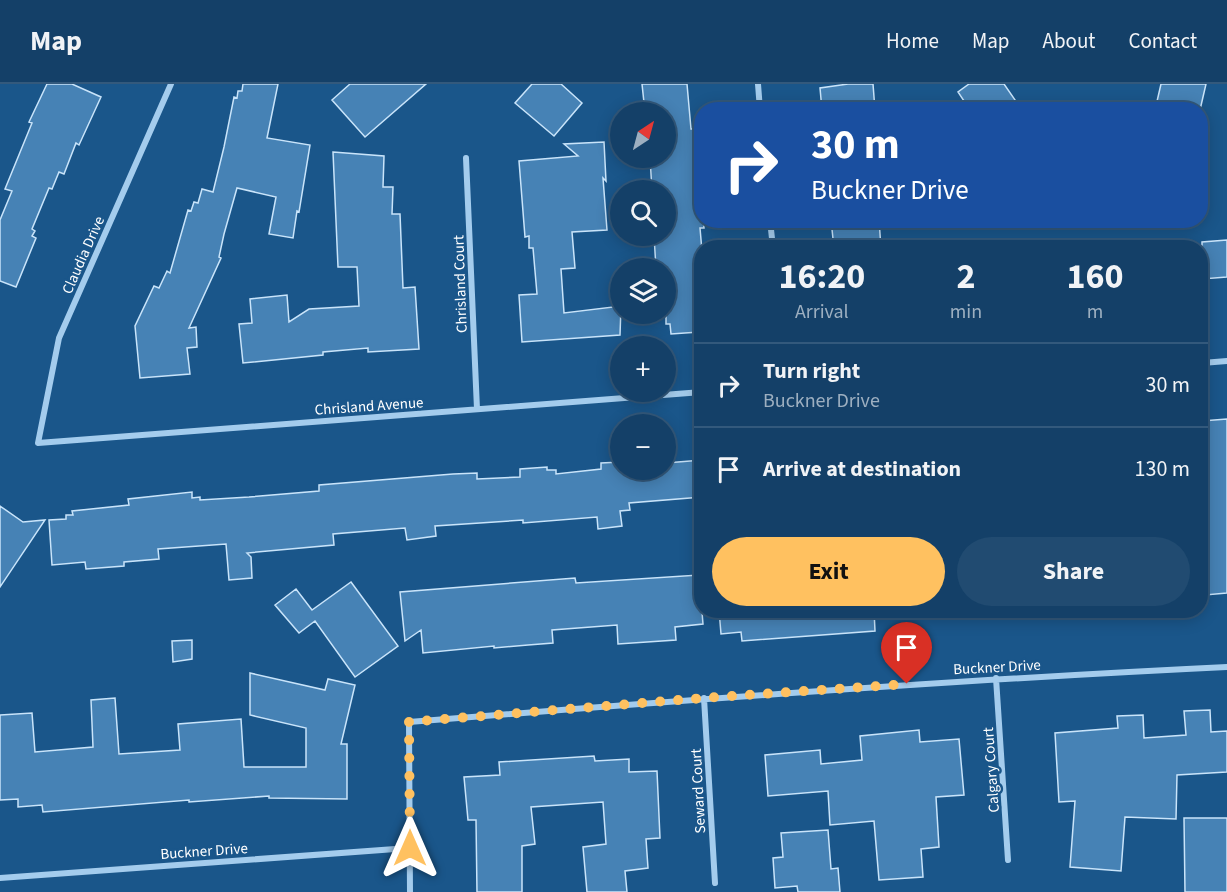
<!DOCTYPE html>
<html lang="en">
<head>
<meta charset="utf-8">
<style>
  :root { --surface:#144068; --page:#214b71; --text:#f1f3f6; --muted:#9dafc0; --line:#33597c; --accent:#ffc160 }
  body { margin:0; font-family:"Source Sans 3",sans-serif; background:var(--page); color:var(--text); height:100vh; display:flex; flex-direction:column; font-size:22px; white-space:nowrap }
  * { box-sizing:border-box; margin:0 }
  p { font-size:20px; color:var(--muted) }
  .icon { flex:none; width:33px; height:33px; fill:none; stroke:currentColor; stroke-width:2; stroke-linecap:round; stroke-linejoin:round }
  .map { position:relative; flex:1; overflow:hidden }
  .panel { position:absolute; left:694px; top:156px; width:514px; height:378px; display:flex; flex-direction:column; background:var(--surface); border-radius:24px; box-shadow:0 3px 15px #0003,0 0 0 2px var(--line) }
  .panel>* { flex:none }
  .top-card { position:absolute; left:694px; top:18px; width:514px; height:126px; border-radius:24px; box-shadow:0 3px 15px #0003,0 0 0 2px var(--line); background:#1a4fa0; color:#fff; overflow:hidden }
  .needle { width:39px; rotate:36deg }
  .fabs { position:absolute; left:610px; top:18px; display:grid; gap:12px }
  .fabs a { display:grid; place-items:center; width:66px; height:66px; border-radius:50%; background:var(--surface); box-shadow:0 3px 15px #0003,0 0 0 2px var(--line); font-size:30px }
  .pin { position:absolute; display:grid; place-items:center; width:51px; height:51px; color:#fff; margin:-62px -26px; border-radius:50% 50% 50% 0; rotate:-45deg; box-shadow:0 0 6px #0007 }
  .pin .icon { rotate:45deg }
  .me { position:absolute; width:66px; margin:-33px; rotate:0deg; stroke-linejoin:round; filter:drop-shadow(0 0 4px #0008) }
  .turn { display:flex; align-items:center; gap:21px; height:126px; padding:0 18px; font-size:27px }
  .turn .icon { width:78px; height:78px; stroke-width:2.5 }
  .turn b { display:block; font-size:42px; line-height:51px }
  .eta { display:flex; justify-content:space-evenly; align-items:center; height:102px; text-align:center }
  .eta b { font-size:36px; font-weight:700; line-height:42px }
  .action { display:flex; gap:12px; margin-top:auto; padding:12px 18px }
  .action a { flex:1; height:69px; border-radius:36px; background:var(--accent); color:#111; font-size:24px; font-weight:700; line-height:69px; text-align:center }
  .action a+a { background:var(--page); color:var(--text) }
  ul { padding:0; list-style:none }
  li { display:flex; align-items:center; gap:18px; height:84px; padding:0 18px; border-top:2px solid var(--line) }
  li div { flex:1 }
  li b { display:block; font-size:22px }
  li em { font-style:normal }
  header { display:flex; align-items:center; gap:36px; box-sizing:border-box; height:84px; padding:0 30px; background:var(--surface); border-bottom:2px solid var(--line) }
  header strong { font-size:28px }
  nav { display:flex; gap:33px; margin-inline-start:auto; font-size:21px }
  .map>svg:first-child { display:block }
  .building { fill:#4682b5; stroke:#c9e4fa; stroke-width:1.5 }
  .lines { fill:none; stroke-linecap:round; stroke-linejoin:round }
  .minor { stroke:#a4cced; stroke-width:6 }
  .route { stroke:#ffc160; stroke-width:10; stroke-dasharray:0 18 }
  .labels { text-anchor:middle; stroke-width:5; stroke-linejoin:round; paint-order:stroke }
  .street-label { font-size:15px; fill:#fff; stroke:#1a568a }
</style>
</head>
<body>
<header>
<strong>Map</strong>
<nav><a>Home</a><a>Map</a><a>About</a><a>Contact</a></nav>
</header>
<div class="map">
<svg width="1227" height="808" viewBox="0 0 1227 808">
  <rect width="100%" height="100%" fill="#1a568a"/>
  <path class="building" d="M47,0H72L101,13L79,61L76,59L64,90L59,88L52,105L49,104L32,145L35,147L32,152L36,154L16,203L0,197V136L12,107L5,105L32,39L29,38Z
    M243,0H278L267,54L310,61L299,128L297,127L293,154L269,150L276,113L237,104L224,150L219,173L221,174L189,244L196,243L197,263L187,264L190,290L140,294L135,242L154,202L159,204L167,187L170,189L188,126L191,127L194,118L198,119L202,105L213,108L224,63L234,13L237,14L238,7H242Z
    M350,0H426L365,53L332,16Z
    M532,0H561L582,19L554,52L515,19Z
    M642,0H687L691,45H696L702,111L704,144H700L702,167V239H698L699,248L671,250L670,240H666V184H656L654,152H666V106H652L650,74H666V28H645Z
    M848,0H873L875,26H822L820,4Z
    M969,0H1004L1022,26H970L958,8Z
    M1161,0H1206L1200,26H1155Z
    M604,58L606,97L603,94L607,146L572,148L575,184L561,185L564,229L621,222L620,251L522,258L519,211L537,210L533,164H529V152L525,153L519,77L578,72L564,60Z
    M333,68L384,72L383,103H393L392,130H400L403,204L415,203L419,265L368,268V264L323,268V271L243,279L239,240L252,239L250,215L287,211L289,238L309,225L359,222L357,183H338Z
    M831,136H879L881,164H834Z
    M1227,156V193L1202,195V158Z
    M1227,335V509L1205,511L1202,471L1204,470L1202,444V337Z
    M702,376V413L629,419L630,426L620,427L622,442L598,445L597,433L523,439V436L435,442L436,452L407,456L405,444L333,450L334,461L247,469L251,473L252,494L229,496L226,460L158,465L159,475L124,478V482L86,485L85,478L52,481L49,436L66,435V431H73L72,427L129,421L128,415L192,408V414L200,413V416L249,413L319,407V401L453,390L477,389V395L520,393V385L547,383V386H556V390L601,385V379L621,378V386H666V379Z
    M0,422L23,438L45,436L0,503Z
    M699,491L703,540L675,543L676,556L618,560L617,541L552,546L553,559L528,561L494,564V562L423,569L421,546L405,557L400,508L575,494L576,499Z
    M351,498L398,562L355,593L315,537L299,549L275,521L296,505L312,526Z
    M719,526H874L875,547L742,557L741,548L721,550Z
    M192,556V575L173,578L172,557Z
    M250,589L325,606L328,595L355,601L341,660H347V715L269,714V712L189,718V716L43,728L42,721L18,723V715L0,716V631L32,629L35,668L93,663L91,616L115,614L119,670L180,666L178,640L241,635L244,683H306V644L250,631Z
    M1210,626L1211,648L1227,647V688L1177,691L1176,735L1125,733L1121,787L1070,783L1075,717L1059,718L1055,649L1118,644L1117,632L1143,631L1144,654L1186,651L1184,627Z
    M919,646L920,658L959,655L964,711L936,713L939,763L921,765L923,793L879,796L874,737L830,741L828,707L768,712L765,671L820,666L821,680L862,676L860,652Z
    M594,672L595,677L629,675V688L657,687L660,754L646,755L648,784L625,787L627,808H587L583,763L606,760L603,718L531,723L535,760L522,762V808H477L476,736H468L464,693L500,691L499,678Z
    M1184,734H1227V808H1185Z
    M828,746L831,785L838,784L840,808H798L797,802L775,804L773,774L783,773L781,749Z"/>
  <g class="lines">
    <path class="minor" d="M171,0L59,254L38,359L702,308
      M758,0L760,26
      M466,74L477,325
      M770,136L773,164
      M1202,279L1227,277
      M996,594L1008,776
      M704,614L715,799
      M0,794L409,764
      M410,808L409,638C682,616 954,596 1227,583"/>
  </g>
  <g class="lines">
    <path class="route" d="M410,764L409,638L704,614L907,600"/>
  </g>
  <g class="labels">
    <g class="street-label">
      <text transform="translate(83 171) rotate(-66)" y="5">Claudia Drive</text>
      <text transform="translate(460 200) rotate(-92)" y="5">Chrisland Court</text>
      <text transform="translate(369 322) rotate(-4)" y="5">Chrisland Avenue</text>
      <text transform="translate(997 583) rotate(-3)" y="5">Buckner Drive</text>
      <text transform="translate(991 686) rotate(-94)" y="5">Calgary Court</text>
      <text transform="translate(698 707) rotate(-93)" y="5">Seward Court</text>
      <text transform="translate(204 767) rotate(-4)" y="5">Buckner Drive</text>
    </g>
  </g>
</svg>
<div class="fabs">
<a><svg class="needle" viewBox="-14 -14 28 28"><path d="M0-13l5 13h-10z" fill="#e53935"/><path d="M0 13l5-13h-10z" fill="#9dafc0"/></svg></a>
<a><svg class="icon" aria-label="search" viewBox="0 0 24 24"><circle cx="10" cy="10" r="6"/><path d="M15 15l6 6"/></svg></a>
<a><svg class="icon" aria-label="layers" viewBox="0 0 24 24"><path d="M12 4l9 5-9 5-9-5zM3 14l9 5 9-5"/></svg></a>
<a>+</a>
<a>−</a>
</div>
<div class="pin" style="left:907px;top:600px;background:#d93025"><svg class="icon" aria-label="arrive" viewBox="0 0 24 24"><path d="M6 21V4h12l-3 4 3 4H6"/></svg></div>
<svg class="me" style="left:410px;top:764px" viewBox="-20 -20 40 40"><path d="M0-17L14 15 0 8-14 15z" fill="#ffc160" stroke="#fff" stroke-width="4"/></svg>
<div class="top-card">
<div class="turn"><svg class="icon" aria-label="right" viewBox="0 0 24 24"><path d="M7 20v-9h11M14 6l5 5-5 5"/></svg><div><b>30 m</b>Buckner Drive</div></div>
</div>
<section class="panel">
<div class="eta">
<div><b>16:20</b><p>Arrival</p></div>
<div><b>2</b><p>min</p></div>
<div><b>160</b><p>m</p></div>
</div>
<ul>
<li><svg class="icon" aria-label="right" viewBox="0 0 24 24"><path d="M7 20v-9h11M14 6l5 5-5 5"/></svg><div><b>Turn right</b><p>Buckner Drive</p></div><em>30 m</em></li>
<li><svg class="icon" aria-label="arrive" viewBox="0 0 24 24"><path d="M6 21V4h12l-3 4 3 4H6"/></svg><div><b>Arrive at destination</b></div><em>130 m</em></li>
</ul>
<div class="action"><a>Exit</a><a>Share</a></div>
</section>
</div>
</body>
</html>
